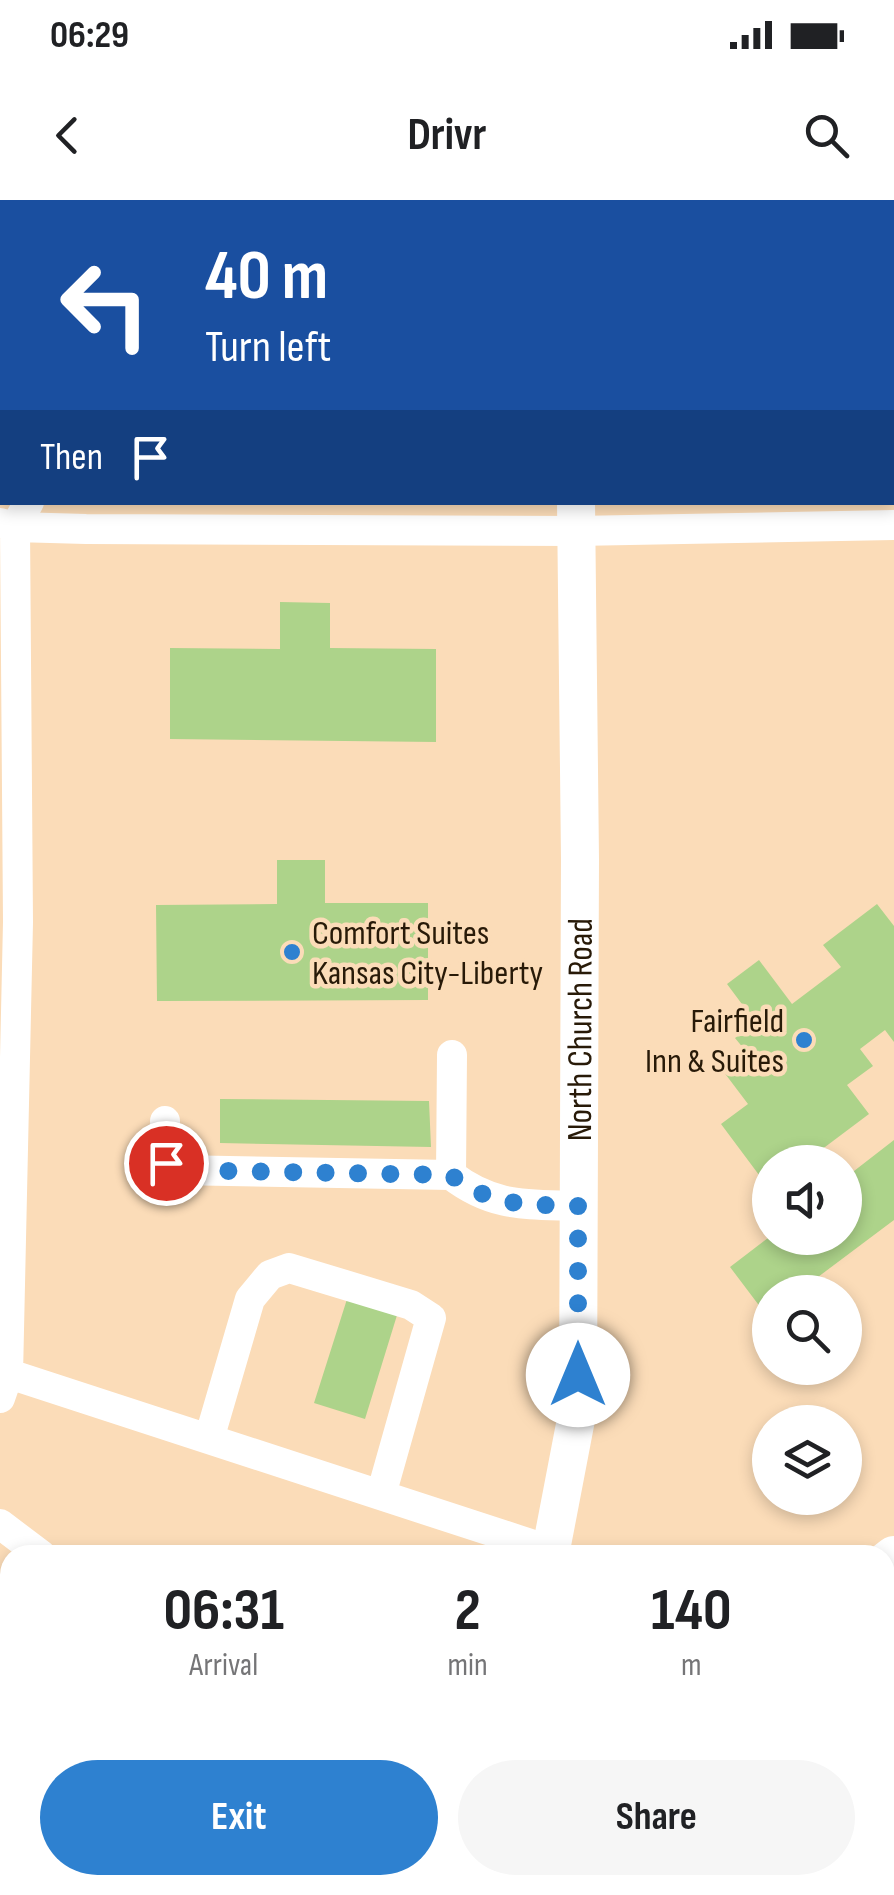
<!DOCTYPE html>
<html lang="en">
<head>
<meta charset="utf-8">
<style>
  :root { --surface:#fff; --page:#f6f6f6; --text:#202124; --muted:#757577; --accent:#2e81d0 }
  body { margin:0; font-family:"Sofia Sans Condensed",sans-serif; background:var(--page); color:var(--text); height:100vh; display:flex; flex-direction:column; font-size:38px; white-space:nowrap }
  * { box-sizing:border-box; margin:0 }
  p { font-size:32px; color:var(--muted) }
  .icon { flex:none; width:55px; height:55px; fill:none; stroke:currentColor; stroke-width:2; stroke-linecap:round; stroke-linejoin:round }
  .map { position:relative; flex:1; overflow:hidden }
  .side { position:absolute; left:0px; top:1345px; width:895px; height:350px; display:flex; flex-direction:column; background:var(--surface); border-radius:30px 30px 0 0; box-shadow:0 5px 15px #0003 }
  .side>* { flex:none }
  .guide { position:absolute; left:0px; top:0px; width:895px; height:305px; box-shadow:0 5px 15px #0003; background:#1a4fa0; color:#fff; overflow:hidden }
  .tools { position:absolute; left:752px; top:945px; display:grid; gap:20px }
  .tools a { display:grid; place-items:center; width:110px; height:110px; border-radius:50%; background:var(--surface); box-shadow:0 5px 15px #0003; font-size:50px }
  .pin { position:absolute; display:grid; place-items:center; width:85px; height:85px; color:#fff; margin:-42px; border:5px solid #fff; border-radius:50%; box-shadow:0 2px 10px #0007 }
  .me { position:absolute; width:110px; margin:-55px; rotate:0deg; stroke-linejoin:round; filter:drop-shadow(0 0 8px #0008) }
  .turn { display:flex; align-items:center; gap:35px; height:210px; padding:0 40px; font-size:45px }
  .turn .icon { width:130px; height:130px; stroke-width:2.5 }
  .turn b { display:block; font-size:70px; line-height:85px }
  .then { display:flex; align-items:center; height:95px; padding:0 40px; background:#0003; gap:20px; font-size:38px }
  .eta { display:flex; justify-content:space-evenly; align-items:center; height:170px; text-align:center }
  .eta b { font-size:60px; font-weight:700; line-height:70px }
  .primary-button { display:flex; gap:20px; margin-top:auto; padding:20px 40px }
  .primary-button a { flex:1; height:115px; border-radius:60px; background:var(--accent); color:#fff; font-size:40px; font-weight:700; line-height:115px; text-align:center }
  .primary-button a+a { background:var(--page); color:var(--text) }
  .status { display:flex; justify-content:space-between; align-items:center; height:70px; padding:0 50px; background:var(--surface); direction:ltr }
  .status svg { height:28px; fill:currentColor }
  header { display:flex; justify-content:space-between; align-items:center; height:130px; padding:0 40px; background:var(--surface); font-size:45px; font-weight:700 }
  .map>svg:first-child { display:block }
  .green { fill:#d2a773 }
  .water { fill:#d8aff5 }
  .building { fill:#add38a }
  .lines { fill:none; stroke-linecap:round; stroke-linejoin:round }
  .minor { stroke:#fff; stroke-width:30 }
  .major { stroke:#fff; stroke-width:38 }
  .highway { stroke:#fff; stroke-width:42 }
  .route { stroke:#2e81d0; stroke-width:18; stroke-dasharray:0 32.4 }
  .poi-dot { fill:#2e81d0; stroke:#fbdcb8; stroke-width:4 }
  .labels { text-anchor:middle; stroke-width:9; stroke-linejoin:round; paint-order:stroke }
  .poi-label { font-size:35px; fill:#281a08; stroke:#fbdcb8; text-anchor:start }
  .street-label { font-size:35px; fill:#281a08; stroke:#fbdcb8 }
</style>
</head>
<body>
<div class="status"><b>06:29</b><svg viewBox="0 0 49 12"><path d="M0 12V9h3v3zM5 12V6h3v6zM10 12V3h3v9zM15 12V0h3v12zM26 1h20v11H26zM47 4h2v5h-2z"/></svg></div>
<header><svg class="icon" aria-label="back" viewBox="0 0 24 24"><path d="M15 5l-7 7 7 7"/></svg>Drivr<svg class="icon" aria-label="search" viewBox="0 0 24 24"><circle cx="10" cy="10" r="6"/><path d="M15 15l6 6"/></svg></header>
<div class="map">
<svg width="894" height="1695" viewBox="0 0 894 1695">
  <rect width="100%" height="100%" fill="#fbdcb8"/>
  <path class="green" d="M894,1387V1434L885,1441V1394Z
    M513,1685H571L558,1695H500Z"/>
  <path class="water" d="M0,1499L10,1500V1685H61L58,1695H0Z"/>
  <path class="building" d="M280,402L330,403V448L436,449V542L170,539V448L280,449Z
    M277,660H325V703H428V800L157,801L156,705L277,704Z
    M877,704L894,726V842L885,830L860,849L873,866L847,885L869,914L805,962H770V973L762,979L721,924L748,904L720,867L744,849L735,838L756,823L727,784L759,760L792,804L841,767L823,745Z
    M220,899L429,901L431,947L220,943Z
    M894,940V1020L798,1092H770V1113L767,1116L730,1067L768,1038H845V978Z
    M348,1096L398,1112L365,1219L314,1203Z"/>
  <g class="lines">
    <path class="minor" d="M220,0L224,2
      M654,0L664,2
      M720,0L722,2
      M19,2L20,0
      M0,45L2,39
      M892,82L894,83
      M0,135L2,139
      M0,231L2,232
      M0,323L15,327L86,329L576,331L894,325
      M165,921L166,963L175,970L451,975C494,1008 527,1004 579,1006
      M451,975L452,855
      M0,1171L552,1351
      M0,1198L8,1175L18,722L15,327L29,302
      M209,1239L250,1099L270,1075L289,1068L411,1105L431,1118L381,1295
      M0,1324L41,1355
      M885,1650L894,1643
      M828,1695L840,1685"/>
    <g class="major">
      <path d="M592,2L593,0"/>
      <path id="s1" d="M550,1355L578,1209L580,659L576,302"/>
      <path d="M255,1695L268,1685"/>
    </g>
    <path class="highway" d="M885,1364L894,1357
      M885,1489L894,1482
      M460,1695L473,1685
      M620,1695L633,1685"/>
  </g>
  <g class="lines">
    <path class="route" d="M166,963L175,970L451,975C494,1008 527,1004 578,1006V1175"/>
  </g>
  <g class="poi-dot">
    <circle cx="292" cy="752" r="10"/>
    <circle cx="804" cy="840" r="10"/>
  </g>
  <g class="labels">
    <g class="poi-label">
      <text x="312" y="744">Comfort Suites<tspan x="312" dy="40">Kansas City-Liberty</tspan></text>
      <text x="784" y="832" text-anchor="end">Fairfield<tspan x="784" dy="40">Inn &amp; Suites</tspan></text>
    </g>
    <g class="street-label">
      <text dy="12" stroke="none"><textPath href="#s1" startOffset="528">North Church Road</textPath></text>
    </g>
  </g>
</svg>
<div class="tools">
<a><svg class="icon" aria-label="sound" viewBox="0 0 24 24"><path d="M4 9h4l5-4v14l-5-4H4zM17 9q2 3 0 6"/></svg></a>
<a><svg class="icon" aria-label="search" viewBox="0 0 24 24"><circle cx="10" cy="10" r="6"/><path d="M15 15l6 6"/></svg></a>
<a><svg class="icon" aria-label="layers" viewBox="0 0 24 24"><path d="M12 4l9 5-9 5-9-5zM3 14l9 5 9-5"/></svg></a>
</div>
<div class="pin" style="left:166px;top:963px;background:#d93025"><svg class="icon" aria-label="arrive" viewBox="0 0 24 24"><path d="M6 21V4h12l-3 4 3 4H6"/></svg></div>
<svg class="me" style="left:578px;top:1175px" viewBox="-20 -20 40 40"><circle r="19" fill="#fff"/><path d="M0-13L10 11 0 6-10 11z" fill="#2e81d0"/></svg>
<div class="guide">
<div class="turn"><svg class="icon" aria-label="left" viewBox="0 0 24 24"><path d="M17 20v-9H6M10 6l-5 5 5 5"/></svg><div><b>40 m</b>Turn left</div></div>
<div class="then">Then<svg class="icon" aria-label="arrive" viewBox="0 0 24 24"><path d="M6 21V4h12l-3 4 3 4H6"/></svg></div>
</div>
<section class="side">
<div class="eta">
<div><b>06:31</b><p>Arrival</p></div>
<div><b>2</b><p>min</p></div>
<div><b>140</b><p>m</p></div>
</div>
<div class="primary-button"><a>Exit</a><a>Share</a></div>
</section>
</div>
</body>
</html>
